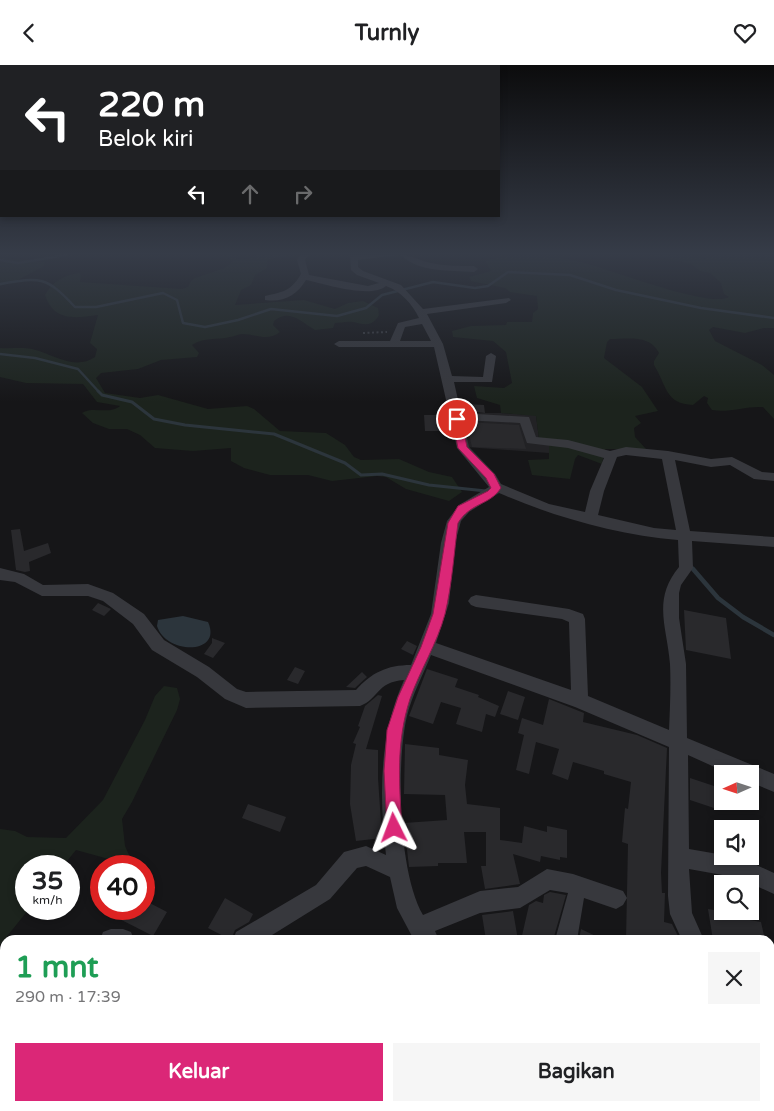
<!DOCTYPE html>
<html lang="id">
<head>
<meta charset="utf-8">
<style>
  :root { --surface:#fff; --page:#f6f6f6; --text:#202124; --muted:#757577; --accent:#db2777 }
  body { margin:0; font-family:"Varela Round",sans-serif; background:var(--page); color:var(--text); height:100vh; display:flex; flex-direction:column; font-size:19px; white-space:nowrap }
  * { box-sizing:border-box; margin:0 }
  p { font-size:16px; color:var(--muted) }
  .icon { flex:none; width:28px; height:28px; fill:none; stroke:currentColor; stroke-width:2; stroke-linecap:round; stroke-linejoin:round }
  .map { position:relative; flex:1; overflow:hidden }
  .side { position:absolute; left:0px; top:870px; width:775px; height:176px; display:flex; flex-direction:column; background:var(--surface); border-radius:15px 15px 0 0; box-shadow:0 2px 8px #0003 }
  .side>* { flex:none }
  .guide { position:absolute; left:0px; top:0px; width:500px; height:152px; box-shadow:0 2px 8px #0003; background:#202124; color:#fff; overflow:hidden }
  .needle { width:32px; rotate:267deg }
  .fabs { position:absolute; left:714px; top:700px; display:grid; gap:10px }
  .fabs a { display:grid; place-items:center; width:45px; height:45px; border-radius:0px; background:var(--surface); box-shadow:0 2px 8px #0003; font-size:25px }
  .speed { position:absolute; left:15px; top:790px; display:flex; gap:10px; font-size:25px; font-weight:700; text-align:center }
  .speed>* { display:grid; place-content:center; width:65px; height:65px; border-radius:50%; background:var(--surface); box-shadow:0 2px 8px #0003; line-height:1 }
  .speed small { font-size:12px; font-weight:400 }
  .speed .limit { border:8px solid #d22; background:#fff; color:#111 }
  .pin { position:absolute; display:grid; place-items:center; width:42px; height:42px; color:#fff; margin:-21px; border:2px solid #fff; border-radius:50%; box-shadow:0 1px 5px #0007 }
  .me { position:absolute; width:55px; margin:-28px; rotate:357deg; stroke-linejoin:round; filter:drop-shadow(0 0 4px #0008) }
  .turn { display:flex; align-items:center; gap:18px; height:105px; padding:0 15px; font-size:22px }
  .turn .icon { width:65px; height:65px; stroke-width:2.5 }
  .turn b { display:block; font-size:35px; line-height:42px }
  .lanes { display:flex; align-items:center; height:48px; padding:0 15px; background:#0003; justify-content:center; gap:25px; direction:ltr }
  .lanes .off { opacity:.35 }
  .round { display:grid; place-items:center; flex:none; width:52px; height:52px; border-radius:0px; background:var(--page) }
  .summary { display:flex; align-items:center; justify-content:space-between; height:85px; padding:0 15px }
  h1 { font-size:30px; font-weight:700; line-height:38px; color:#1e9e55 }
  .action { display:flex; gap:10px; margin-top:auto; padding:10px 15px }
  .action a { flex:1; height:58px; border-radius:0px; background:var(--accent); color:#fff; font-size:20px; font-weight:700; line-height:58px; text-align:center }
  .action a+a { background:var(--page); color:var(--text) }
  header { display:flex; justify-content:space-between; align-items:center; height:65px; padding:0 15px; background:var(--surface); font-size:22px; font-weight:700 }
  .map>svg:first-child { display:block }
  .built { fill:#222225 }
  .green { fill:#1c231d }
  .water { fill:#2c353c }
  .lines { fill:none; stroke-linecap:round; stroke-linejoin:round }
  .stream-far2 { stroke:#2c353c; stroke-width:2.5 }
  .stream-far1 { stroke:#2c353c; stroke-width:3 }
  .stream { stroke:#2c353c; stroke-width:4.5 }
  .building { fill:#29292c }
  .path { stroke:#3d3f44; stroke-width:2; stroke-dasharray:2 2.5; stroke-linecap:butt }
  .minor { fill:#37383d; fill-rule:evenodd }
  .route { fill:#db2777; stroke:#8e194d }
</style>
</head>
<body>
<header><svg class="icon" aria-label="back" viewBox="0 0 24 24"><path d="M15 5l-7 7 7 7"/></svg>Turnly<svg class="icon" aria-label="heart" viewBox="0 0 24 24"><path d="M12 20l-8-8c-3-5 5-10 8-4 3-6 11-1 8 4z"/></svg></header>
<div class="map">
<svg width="774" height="1046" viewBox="0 0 774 1046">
  <rect width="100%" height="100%" fill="#161618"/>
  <path class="built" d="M460,348H501L536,350L539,374L549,377V388L465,382Z"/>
  <path class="green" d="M227,190H236V194H248L258,190H296L268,194L267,203L255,210L251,220L241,225L235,240L304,235L335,244L348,238L363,236L378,243L379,250C372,263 363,259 353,257C347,256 340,258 335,258L333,263L315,265C301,257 290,243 274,256L273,260L280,267C267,277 256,269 242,269C238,269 234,272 230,272C217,275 204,272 192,280L199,288L197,292L161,295L138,304L101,308L96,313L105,328L140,333L158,330L208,344L247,341L254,344L280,366L326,368L345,380L354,392L361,395L399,394L429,407L452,412L462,427L449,436L406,424L386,412L377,411L332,416L308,410H270L244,403L231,396V383L193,386L155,383L140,370L127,364H109L93,358L82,348C93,341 109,350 120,341L97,337L83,319L26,318L0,312V283C10,284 22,282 32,284C53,289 74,306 95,292L97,284L90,278L98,250C75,253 54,257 45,230C52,217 64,210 79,208L81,210L80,217L182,224L188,222L191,216L195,213L225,203L233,196Z
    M653,190H684L704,194L715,190H774V263H764L745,268L713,262L709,265L715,276L762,300L774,310V354L763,342C745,341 729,348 712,345L707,338L708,333L704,331L693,340C665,339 667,321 654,300V296L659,288C650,269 627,274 610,274L607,277L604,293L642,322L658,346L635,351L641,358L634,363L635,372L646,384H605L602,399L578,390L575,394L570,414L532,410L528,395L549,394V377L539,374L536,351L501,348L500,340L477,333L474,321L504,323L512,318L506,287L493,276L453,272L452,266L471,261L506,260L507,257H532L533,248L538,244L537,231L510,227L505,223L471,216L469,212L491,206L485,196C512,188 544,190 572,195C602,200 707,244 729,232L724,229L721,218L710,208L700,206L691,199Z
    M0,193L45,197L44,201L16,216L0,221Z
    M164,621L177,623L180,634L177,645L132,737L122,754L125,781L134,801L76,785L63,801H26V844H29L0,880V764L15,766L27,772L66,773L103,735L145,655L155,631Z"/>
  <path class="water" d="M183,551L208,557C223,590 166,590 157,561L158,555Z"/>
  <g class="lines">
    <path class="stream-far2" d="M0,195L18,198L66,190
      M0,219C41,212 46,211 75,242H96L163,228L177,235L183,258L205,262L238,255L271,244L337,251L366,243L382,230L433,217L475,223L488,221L508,207L570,210L616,225L701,243L774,253
      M0,289L35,293L78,304L99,327"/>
    <path class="stream-far1" d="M98,326L102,330L132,337L154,354L185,360L274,369L345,398L361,410L382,409L429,420L486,426
      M690,500L694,505"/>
    <path class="stream" d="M693,504L718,533L743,552L774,570"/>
  </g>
  <path class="building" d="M466,339L484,340L485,348L466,346Z
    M424,350H445L446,366H425Z
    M466,357L519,360L526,384L472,382Z
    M20,464L24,486L48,478L51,488L29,497L30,506L25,507L16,505L11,465Z
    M98,538L111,544L104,551L92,545Z
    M684,545L726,553L731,594L686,585Z
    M212,573L225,578L213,593L204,589L212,578Z
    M407,576L417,581L413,590L401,584Z
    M295,602L305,606L298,619L287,615Z
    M427,604L458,614L455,622L479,630L478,632L499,641L495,652L486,649L482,667L456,659L461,643L441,637L433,659L409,651Z
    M362,607L367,612L355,623L346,622Z
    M508,626L525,632L518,655L500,649Z
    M378,630L382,631L366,684L378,685V713L382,773L356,776L350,739L351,700L356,679L353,678L360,662L358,661L365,641Z
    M549,634L584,648L583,657L637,670L667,683L661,808L662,828H665L664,857L672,859L680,875H626L628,779L622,777L625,743L628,744L631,717L604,709V706L573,697L568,715L552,709L559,684L536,677L529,709L516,705L524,670L518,668L522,653L543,660Z
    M405,679L439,683V690L468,695L465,720L467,739L500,743V775L522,778L524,761L547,767V761L567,765V793L560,792V795L541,791L540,797L513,789L520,819L485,824L481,801H486V767H464L467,798H438V801L409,802L404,758L447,755L445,730L404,729Z
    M690,713L714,721V743L690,735Z
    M248,739L286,752L280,767L242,753Z
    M550,827L566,830L553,875H521L529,840L536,836L543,838L544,830Z
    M225,833L253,849L249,857L235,865L231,875L208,863Z
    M144,835L167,847L153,871L100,844H144Z
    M708,844L737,849L738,853L761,857L765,875H713Z
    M513,846L518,875H486L482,850Z
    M581,864L604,875H579Z"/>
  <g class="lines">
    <path class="path" d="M363,268L387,267"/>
    <path class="minor" d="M300,190H308L305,195L309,210L368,221L379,218L357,210L351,205L350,190H398L358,195V202L363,206L401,220L423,244L509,233L511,235L506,238L427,249L443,279L452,311L483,312L486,291L491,288L496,291L492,317H454L461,348L529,352L536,372L568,375L610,386L626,382L668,386L711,394L732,392L762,407L774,408V416L754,414L730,400L711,402L675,395L690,466L774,472V482L692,476L693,503L681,520L679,528V553L686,599L687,673L774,709V727L750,717V709H730L688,690L689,784L741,793L774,808V829L739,813L689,804L692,848L704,875H682L670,849L668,831L669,682L575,642L431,590C423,610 412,630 407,651C396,698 398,807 423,850L480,826L518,822L547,804L573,809L623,826L627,833L623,840L616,844L584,833L577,875H555L568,828L550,825L520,843L480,848L435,866L439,875H414L397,843L390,812L366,801L357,803L330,834L264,875H233L236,867L316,820L344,787L366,781L386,790C379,730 379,670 404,615C376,617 379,634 360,641L246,643L225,634L197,612L152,585L133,559L103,536L88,531H42L15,517L0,515V503L24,509L43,520L88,519L113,528L144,549L164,575L209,602L237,624L246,627L356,625C371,608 387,600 411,600L431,549L441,478L447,456L459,440L489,422L457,383L434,282H339L334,279L339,276H390L398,258L419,253C412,239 401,226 386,221C371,234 325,219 306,215C297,230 283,238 265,235V231C283,227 291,226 301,209L297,195ZM422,259L431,276H400L405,262ZM463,355L520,358L527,378L568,383L604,393L590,426L585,447L549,439L501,419L495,409L469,382ZM626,390L662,394L676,465L654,463L598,450L604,426L617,392ZM499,428C554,452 618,470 678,475L679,502C652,535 667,561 670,599C671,620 670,643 669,665L588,631L585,554L583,549L569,544L476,530L471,532L468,536L471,540L476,542L562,554L569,557L571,625L436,578L449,538L455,478L461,456L469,447Z
      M401,190C412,190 420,196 431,198C445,201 460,201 474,201L478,204L474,207C450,205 419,208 401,190Z
      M111,864H123L131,867L134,875H100L103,867Z
      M111,1041H138L136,1046H109Z
      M328,1041H363L365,1046H330Z
      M511,1041H537V1046H511Z
      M549,1041H575L574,1046H548Z
      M621,1041H653L655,1046H623Z
      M716,1041H742V1046H716Z"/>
  </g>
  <linearGradient id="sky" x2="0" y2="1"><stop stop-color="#0c0c0d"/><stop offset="0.56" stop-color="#363c48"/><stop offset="1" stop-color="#363c48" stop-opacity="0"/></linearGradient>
  <rect width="774" height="337" fill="url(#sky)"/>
  <path class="route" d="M457,352L461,354L467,382L494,409L501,423C489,441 471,437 458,458C454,488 452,520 445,549C437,579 420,605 410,634C396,677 399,718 402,763L400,768L394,770L389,768L387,763L384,706L387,665L398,632L421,582L433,549L448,458L458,441L488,426L491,423L486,413L458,383L452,354Z"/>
</svg>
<div class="fabs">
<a><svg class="needle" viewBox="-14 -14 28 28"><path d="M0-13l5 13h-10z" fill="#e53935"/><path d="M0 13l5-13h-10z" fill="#757577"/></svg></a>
<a><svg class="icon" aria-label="sound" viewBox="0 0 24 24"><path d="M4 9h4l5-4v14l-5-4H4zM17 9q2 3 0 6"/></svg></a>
<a><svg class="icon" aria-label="search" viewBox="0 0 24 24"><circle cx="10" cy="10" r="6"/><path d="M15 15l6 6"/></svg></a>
</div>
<div class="speed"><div>35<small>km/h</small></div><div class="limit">40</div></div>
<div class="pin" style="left:457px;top:354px;background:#d93025"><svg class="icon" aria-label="arrive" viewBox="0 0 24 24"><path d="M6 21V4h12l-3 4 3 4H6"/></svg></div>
<svg class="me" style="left:394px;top:763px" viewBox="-20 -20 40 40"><path d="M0-17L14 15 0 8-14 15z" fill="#db2777" stroke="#fff" stroke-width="4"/></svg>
<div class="guide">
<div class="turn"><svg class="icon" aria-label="left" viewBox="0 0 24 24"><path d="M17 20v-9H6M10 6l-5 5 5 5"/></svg><div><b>220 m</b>Belok kiri</div></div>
<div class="lanes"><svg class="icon" aria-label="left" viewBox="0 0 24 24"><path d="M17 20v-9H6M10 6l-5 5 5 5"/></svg><svg class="icon off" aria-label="ahead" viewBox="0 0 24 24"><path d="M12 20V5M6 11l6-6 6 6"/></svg><svg class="icon off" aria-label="right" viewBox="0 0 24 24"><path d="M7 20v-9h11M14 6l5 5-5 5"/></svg></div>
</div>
<section class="side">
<div class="summary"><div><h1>1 mnt</h1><p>290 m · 17:39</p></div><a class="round"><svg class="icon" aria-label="close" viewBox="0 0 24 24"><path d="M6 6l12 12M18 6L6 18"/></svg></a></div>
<div class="action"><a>Keluar</a><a>Bagikan</a></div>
</section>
</div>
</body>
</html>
